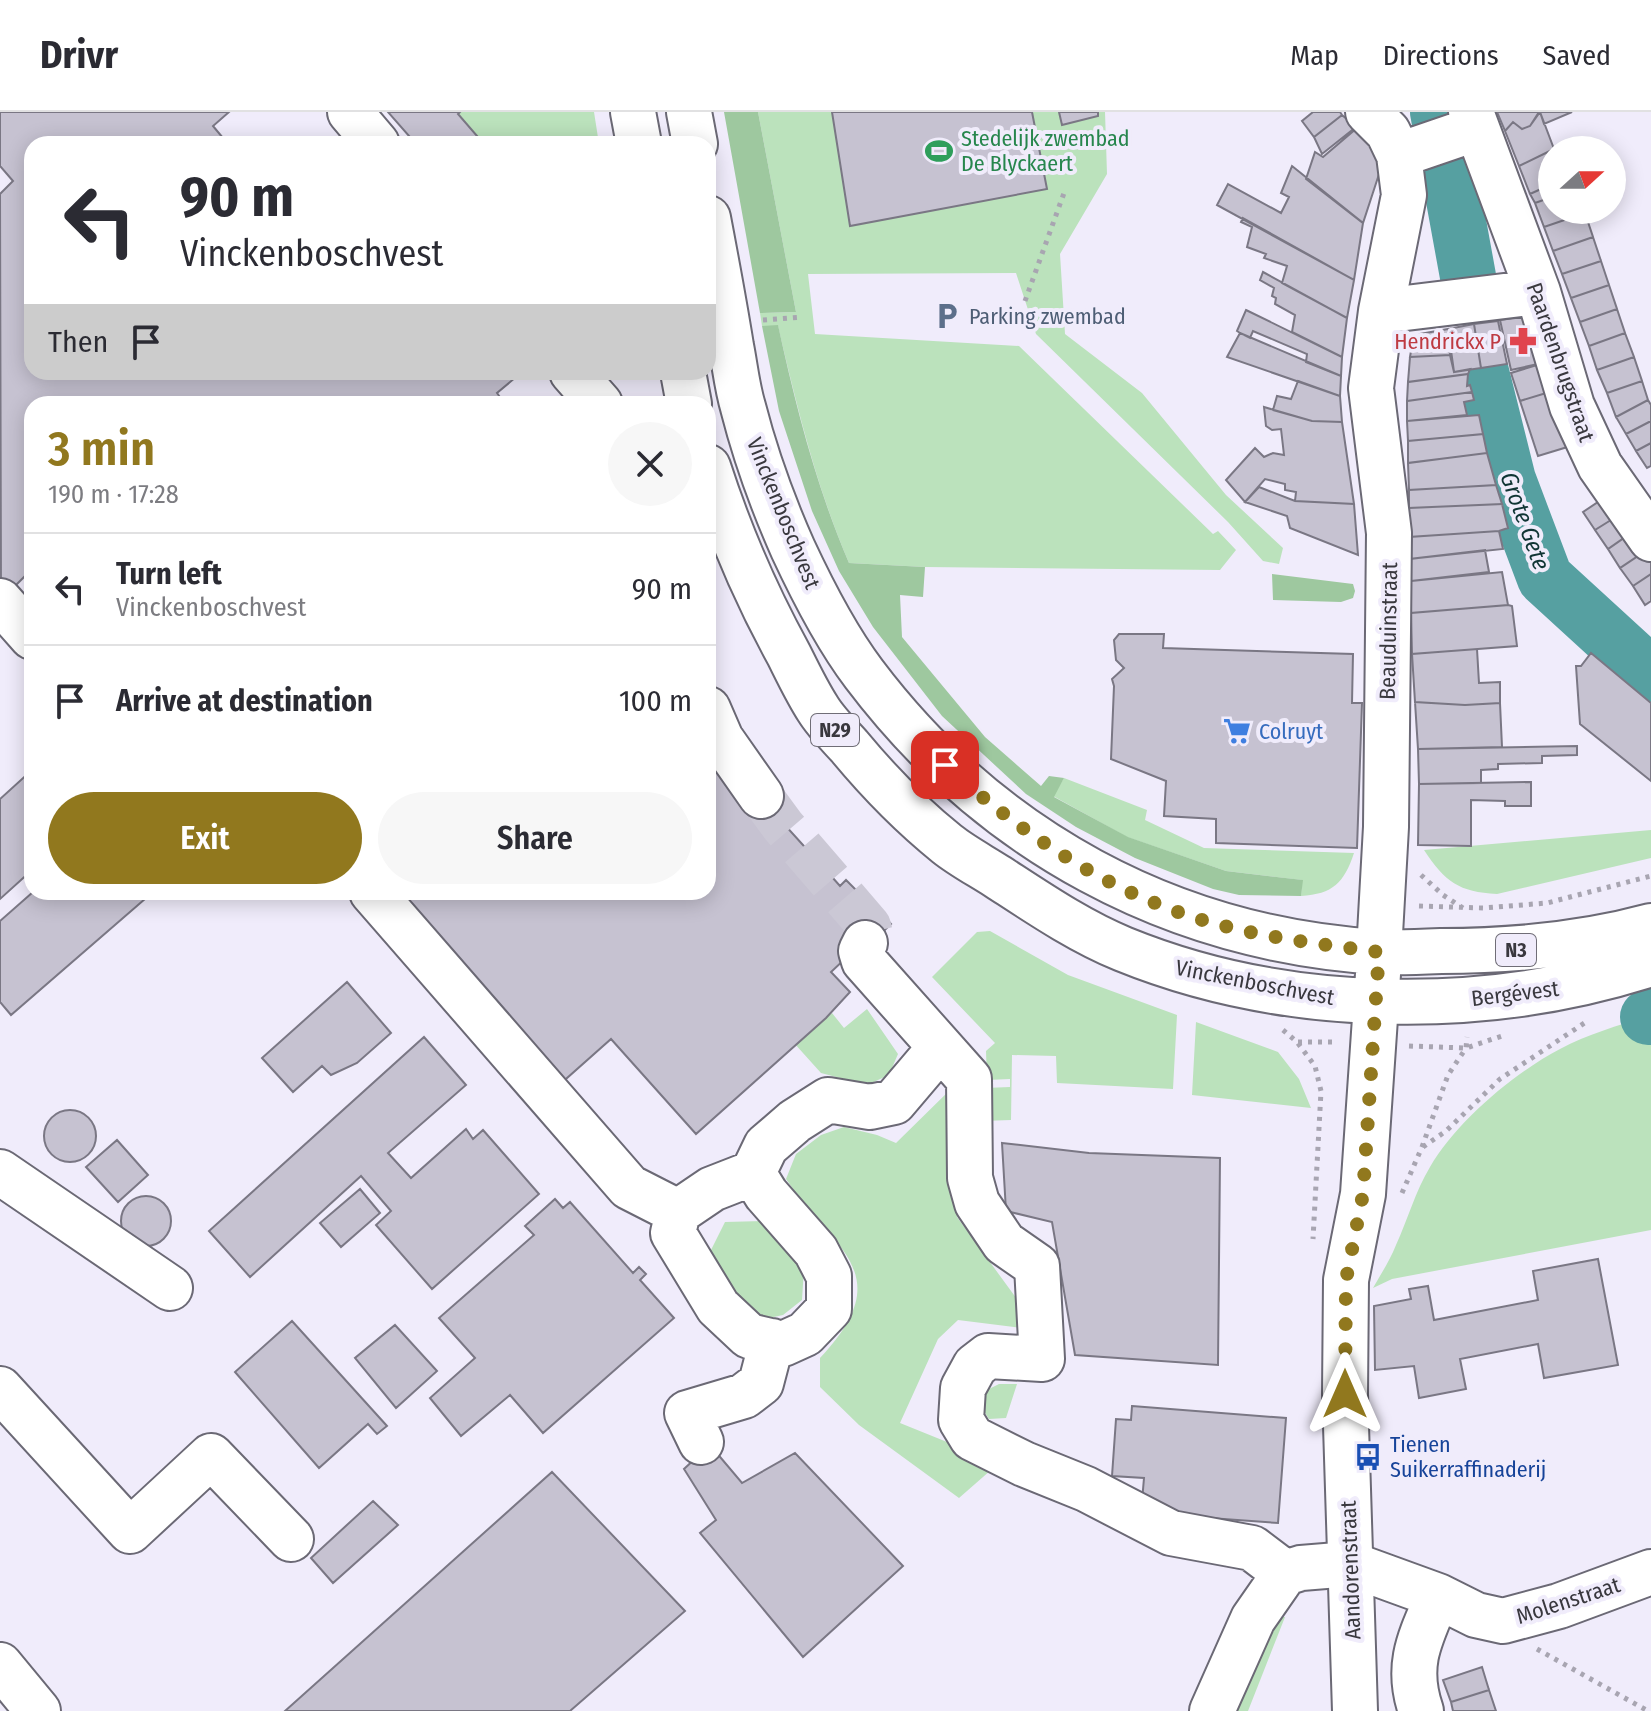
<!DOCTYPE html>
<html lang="en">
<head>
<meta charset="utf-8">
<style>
  :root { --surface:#fff; --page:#f7f7f7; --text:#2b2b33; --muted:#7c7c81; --line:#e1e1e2; --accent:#91781e }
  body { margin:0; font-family:"Fira Sans Condensed",sans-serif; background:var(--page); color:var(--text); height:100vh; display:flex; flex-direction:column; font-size:30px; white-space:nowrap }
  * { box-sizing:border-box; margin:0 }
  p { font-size:26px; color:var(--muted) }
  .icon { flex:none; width:44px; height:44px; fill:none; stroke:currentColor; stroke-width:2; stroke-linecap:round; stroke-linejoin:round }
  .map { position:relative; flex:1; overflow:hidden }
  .panel { position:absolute; left:24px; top:284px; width:692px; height:504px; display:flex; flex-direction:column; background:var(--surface); border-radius:24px; box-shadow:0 4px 20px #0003 }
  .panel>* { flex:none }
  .top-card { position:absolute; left:24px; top:24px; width:692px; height:244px; border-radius:24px; box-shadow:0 4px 20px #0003; background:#fff; color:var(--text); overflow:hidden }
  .needle { width:52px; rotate:69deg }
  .fabs { position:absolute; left:1538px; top:24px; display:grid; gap:16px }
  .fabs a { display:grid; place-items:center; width:88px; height:88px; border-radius:50%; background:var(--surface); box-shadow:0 4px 20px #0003; font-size:40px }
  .pin { position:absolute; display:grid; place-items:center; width:68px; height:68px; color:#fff; margin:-34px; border-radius:16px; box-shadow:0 4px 12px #0006 }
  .me { position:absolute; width:88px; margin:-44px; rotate:0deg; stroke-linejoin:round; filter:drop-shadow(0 0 6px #0008) }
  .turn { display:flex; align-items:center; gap:28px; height:168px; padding:0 24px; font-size:36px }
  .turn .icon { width:104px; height:104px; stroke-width:2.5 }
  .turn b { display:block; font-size:56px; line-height:68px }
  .then { display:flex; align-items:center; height:76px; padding:0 24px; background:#0003; gap:16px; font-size:30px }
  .round { display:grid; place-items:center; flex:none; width:84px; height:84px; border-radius:42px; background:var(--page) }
  .head { display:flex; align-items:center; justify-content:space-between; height:136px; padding:0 24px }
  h1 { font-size:48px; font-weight:600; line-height:60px; color:var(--accent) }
  .action { display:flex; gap:16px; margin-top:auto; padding:16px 24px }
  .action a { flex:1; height:92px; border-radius:48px; background:var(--accent); color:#fff; font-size:32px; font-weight:600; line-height:92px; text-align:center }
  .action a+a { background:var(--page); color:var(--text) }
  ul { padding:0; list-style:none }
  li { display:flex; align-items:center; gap:24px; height:112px; padding:0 24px; border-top:2px solid var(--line) }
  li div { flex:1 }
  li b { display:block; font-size:30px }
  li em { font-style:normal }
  header { display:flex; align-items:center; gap:48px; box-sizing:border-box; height:112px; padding:0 40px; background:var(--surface); border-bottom:2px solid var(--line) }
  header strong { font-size:38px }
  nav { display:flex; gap:44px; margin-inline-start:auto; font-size:28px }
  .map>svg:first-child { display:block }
  .green { fill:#bbe2bc }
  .forest { fill:#9ec89f }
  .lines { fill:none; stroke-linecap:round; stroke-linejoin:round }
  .river { stroke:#56a0a1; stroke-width:56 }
  .building { fill:#c6c2d1; stroke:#7a7784; stroke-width:2 }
  .minor-tunnel { stroke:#cbc8d5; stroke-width:44; stroke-dasharray:44 22; stroke-linecap:butt }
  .minor-casing { stroke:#6b6975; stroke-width:48 }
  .major-casing { stroke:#6b6975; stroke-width:48 }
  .path { stroke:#a8a5b1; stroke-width:5; stroke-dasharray:4 6; stroke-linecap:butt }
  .minor { stroke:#fff; stroke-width:44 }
  .major { stroke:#fff; stroke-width:44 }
  .route { stroke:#91781e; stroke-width:14; stroke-dasharray:0 25.2 }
  .labels { text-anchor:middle; stroke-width:8; stroke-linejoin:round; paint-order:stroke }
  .shield { fill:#f0ecfb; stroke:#706e77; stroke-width:2 }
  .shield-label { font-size:20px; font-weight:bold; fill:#39383e }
  .leisure-label { font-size:22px; fill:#27864d; stroke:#f0ecfb; text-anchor:start }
  .service-label { font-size:22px; fill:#4e5e75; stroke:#f0ecfb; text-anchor:start }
  .health-label { font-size:22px; fill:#be3a42; stroke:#f0ecfb; text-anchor:end }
  .street-label { font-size:22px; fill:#39383e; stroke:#f0ecfb }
  .shop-label { font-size:22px; fill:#366cbe; stroke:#f0ecfb; text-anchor:start }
  .transit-label { font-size:22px; fill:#164399; stroke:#f0ecfb; text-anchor:start }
  .water-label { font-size:24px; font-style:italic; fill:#103535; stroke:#f0ecfb }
</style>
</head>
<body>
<header>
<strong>Drivr</strong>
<nav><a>Map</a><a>Directions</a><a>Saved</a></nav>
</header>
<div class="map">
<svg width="1651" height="1599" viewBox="0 0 1651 1599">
  <rect width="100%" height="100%" fill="#f0ecfb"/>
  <path class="green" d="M460,0H594L599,32H484L458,2Z
    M758,0H1105L1107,62L1060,142L1065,222L1142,281L1226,383L1283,436L1279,452L1263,449L1228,410L1036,222L1016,161L808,162L815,222L1019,234L1213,422L1218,419L1236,438L1220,458L925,455L849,451C816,374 797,295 778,214H762L760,201L796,200Z
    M1064,666L1147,698L1145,708L1204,736L1354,741C1344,771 1333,782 1301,784L1302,768L1226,759L1127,725L1053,684Z
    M1651,718V746L1497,782C1459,780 1445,770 1424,738Z
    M990,819L1068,863L1177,903L1173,977L1057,971L1056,944L1012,943L1011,1008L982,1009L985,976L1010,975V967L987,968L986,939L995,931L932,865L977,820Z
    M867,897L898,942L889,963L867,973L821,961L794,931L832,901L844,916Z
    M1651,903V1118L1392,1167L1373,1176C1381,1162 1390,1148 1396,1133C1408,1107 1415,1080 1430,1055C1456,1010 1514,961 1560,937C1588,922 1620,913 1651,903Z
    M1196,910L1278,940L1299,967L1311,996L1192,983Z
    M954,974L961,990L957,1105L1022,1194L1021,1216L958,1208L938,1227L900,1311L999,1351L959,1386L859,1313L820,1275V1246C900,1161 834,1138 786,1067L796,1042L821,1023L844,1015L877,1023L896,1031Z
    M763,1109L804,1156L802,1188L783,1203L760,1208L717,1160L710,1140L725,1110Z
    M999,1272H1017L1006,1306L989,1307L980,1293L987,1278Z
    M1272,1503L1285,1505L1248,1599H1225Z"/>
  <path class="forest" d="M724,0H758L796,200L760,201Z
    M778,213C796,295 816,374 849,451L925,455L923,485L900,483L902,525L985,625L1041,674L1049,664L1064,666L1054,685L1128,725L1226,759L1303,768L1301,784L1239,783L1213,777L1135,746L1076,715L1026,682L942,604L873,515L839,459L812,399L779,299L762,214Z
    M1272,462L1353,472L1355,479L1353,486L1341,490L1273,488Z"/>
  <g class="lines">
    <path class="river" d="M1438,0L1469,170
      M1481,260L1508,368L1545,466L1651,563
      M1648,905H1651"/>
  </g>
  <path class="building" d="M0,0H229L213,14L228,32H32V260H522L497,281L505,292H32V457L1,488L0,82L13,69L0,54Z
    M388,0H460L458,2L484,32H416Z
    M832,0H1032L1047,77L850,114Z
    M1059,0H1098V4L1062,13Z
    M1313,0H1340L1342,3L1314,25L1302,9Z
    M1497,0H1539L1530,14L1522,17L1513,10L1505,19Z
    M1540,0H1572L1544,12Z
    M1540,0L1554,37L1519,54L1505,19L1513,10L1522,17L1530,14Z
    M1342,3L1356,15L1322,42L1314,25Z
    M1357,16L1381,47L1382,53L1363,111L1306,67L1315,40L1323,45Z
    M1554,37L1552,38V72L1530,82L1519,54Z
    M1292,54L1363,111L1354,168L1217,93L1228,72L1281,101L1289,85L1281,81Z
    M1552,72V85L1535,91L1530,82Z
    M1552,85V98H1584L1585,101L1544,115L1535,91Z
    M1585,101L1593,125L1553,139L1544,115Z
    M1243,106L1354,168L1347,206L1282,171L1287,154L1264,146L1266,142L1247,135L1252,115L1241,110Z
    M1593,125L1601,149L1562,162L1553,139Z
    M1601,149L1609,173L1571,186L1562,162Z
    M1263,160L1347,206L1342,245L1292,220L1295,203L1275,192L1276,186L1272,184L1274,176L1260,168Z
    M1609,173L1617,197L1580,210L1571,186Z
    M1617,197L1625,221L1589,234L1580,210Z
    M1246,198L1342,245L1341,264L1306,250L1307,242L1253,219L1250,226L1240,221L1237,219Z
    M1536,202L1547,250L1511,258L1500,208Z
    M1498,209L1507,252L1481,256L1474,212Z
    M1474,212L1481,256L1454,260L1448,217Z
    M1448,217L1450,243L1410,245L1413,227L1420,222Z
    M1240,221L1341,264L1340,284L1227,245Z
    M1625,221L1634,245L1597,258L1589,234Z
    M1450,243L1454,260L1470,257L1468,262L1408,270L1410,245Z
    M1634,245L1642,269L1607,281L1597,258Z
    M1547,250L1556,278L1520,289L1511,261Z
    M1468,262L1467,274L1470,273L1472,280L1407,289L1408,270Z
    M1298,269L1340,284L1342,310L1312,309L1273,298L1277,284L1291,287Z
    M1642,269L1648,288L1616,305L1607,281Z
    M1556,278L1574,333L1538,344L1520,289Z
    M1472,280L1474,288L1464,290L1467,303L1407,309V289Z
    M1648,288L1651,293V309L1626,322L1616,305Z
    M1264,295L1312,309L1342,310L1354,392L1295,389L1296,380L1285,378V372L1265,367L1245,390L1226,368L1255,336L1264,345L1273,341L1284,343L1281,317L1272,318L1266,314Z
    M1479,303L1483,322L1408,329L1407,309Z
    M1651,309V331L1636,339L1626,322Z
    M1483,322L1487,341L1408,351V329Z
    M1651,331V354L1647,356L1636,339Z
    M1487,341L1496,373L1409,378L1408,351Z
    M1496,373L1502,392L1409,396V378Z
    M1259,375L1295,389L1354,392L1358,443L1290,416L1287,404L1245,390Z
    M1607,384L1619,403L1595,418L1583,400Z
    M1502,392L1508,416L1499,419L1409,425V396Z
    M1619,403L1631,421L1608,437L1595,418Z
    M1499,419L1503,437L1410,447L1409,425Z
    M1631,421L1644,440L1620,456L1608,437Z
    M1485,438L1489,460L1411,469L1410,447Z
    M1644,440L1651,451V462L1633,474L1620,456Z
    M1502,460L1508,493L1411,501V469Z
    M1651,462V489L1645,493L1633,474Z
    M1508,493L1512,494L1517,534L1412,542L1411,501Z
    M1119,522H1164L1163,536L1353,542L1352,591H1362L1357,736L1216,731V707L1164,704L1166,669L1111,647L1114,574L1112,567L1124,556L1116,548L1114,528Z
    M1477,537L1479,571L1500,570V591L1465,593L1415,590L1412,542Z
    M1591,541L1651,591V669L1580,612L1576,554H1581Z
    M1415,590L1465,593L1500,591L1502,635L1418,637Z
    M708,628L812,743L820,735L833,747L824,756L840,774L846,768L857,779L851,785L872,809L881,801L891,812L868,834L864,829L831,860L850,880L826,906L696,1022L611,927L558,974L388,780H708Z
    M1577,634V643L1542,644V651L1498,652V657L1481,658V671L1419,672L1418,637Z
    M32,658V758L0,787V687Z
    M1531,670V694H1505V689L1471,688V734L1418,733L1419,672Z
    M33,780H153L11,903L0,890V809Z
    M347,870L391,921L357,951L331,963L322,954L293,980L262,946Z
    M424,925L466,973L388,1041L411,1066L466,1017L473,1027L483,1018L539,1082L432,1177L376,1113L391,1099L361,1064L250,1165L209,1119Z
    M44 1024a26 26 0 1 1 52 0a26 26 0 1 1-52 0Z
    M117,1028L148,1063L118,1090L86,1055Z
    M1002,1031L1089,1041L1220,1046L1218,1253L1075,1243L1052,1110L1006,1099Z
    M360,1077L380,1101L341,1135L320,1111Z
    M121 1109a25 25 0 1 1 50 0a25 25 0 1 1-50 0Z
    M555,1087L563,1096L570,1090L633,1161L639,1155L646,1162L640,1168L674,1206L543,1321L510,1283L461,1324L430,1286L475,1246L439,1206L534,1123L525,1114Z
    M1598,1147L1618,1253L1544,1266L1538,1232L1460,1247L1466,1277L1419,1286L1414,1254L1375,1258L1374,1194L1411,1187L1409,1177L1428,1174L1434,1208L1538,1188L1533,1159Z
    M292,1209L387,1314L377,1322L368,1312L319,1356L235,1260Z
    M395,1213L437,1259L396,1296L355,1246Z
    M1132,1294L1286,1306L1278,1411L1141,1401L1144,1366L1112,1364L1116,1307L1131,1308Z
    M710,1333L742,1371L795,1341L903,1454L803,1545L700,1421L716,1408L684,1357Z
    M552,1360L685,1499L570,1599H285Z
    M373,1389L398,1413L333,1471L311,1446Z
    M1482,1555L1489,1578L1451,1590L1443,1568Z
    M1489,1578L1496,1599H1453L1451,1590Z"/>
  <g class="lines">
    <path class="minor-tunnel" d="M761,684L783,714L869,814L871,822L865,831"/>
    <g class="minor-casing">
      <path id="minor" d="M350,0L377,32
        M1368,0L1388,20L1399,43L1404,83L1381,199L1371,276L1389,421L1386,715L1379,840
        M1471,0L1538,180L1572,294L1600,354L1651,427
        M1399,43L1475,17
        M1381,199L1538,180
        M572,260L600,292
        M0,489L32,525
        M708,597L721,627L761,684
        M372,780L629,1075L678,1100
        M865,831L861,839L864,849L969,967L970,1066L977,1091L1004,1131L1037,1154L1042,1247L988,1244L975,1254L963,1276L961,1308L972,1326L1024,1352L1086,1377L1171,1421L1252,1436L1285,1461
        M0,1060L170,1176
        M753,1061L712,1077L678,1100L673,1121L718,1195L749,1224L783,1232L805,1222L829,1197V1164L816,1139L766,1082L753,1061L766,1034L795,1009L828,988L870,995L894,990L939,937
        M0,1277L130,1419L211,1344L291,1427
        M701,1330L687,1301L744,1284L761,1271L772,1229
        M0,1553L38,1599
        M1212,1599L1253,1507L1285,1461L1301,1456L1350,1452L1438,1484L1476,1503L1503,1509L1559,1494L1651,1460
        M1421,1599C1405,1553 1420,1526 1438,1484"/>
    </g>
    <g class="major-casing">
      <path id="major" d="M633,0L639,32
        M689,0L695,32
        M708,106C716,148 724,191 731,234C735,254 737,275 743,295C755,342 773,392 793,437C813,480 836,525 864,562C990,729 1171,827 1379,840C1399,841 1420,840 1441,839C1513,839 1581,833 1651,814
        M683,260L689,292
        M708,355C729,420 756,483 789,543C798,561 807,580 818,597C826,610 838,622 849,634C878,669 911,703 947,732C962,744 981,754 998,765C1038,791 1079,819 1123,837C1285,903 1485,906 1651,852
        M1355,1599L1345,1282L1346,1168L1363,1082L1378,862"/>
    </g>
    <path class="path" d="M1025,189L1064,81
      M763,208L802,205
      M1421,763L1443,783L1463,796
      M1419,794L1483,796L1547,791L1651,764
      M1283,918L1297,930L1315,954L1321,979L1313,1127
      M1298,930H1336
      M1409,934L1466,936L1505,923
      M1423,1035L1446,1019L1500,967L1586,910
      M1402,1081L1422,1035L1448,963L1466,936L1467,925
      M1537,1537L1648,1599"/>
    <use href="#minor" class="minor"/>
    <use href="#major" class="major"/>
  </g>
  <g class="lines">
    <path class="route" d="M945,653C1020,720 1103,777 1199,807C1258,825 1319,832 1379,840L1363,1082L1346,1168L1345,1282"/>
  </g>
  <defs>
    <g id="stadium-bare" transform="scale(2.16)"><path d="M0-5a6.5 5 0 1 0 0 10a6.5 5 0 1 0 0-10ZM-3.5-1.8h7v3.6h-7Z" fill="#2e9e5b" stroke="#f0ecfb" stroke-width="2.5" paint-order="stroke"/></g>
    <g id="parking-bare" transform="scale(2.16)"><path d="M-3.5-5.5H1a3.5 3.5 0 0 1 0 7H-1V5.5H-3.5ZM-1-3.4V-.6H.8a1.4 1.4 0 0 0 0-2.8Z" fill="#5c6f8a" stroke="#f0ecfb" stroke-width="2.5" paint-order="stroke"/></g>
    <g id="pharmacy-bare" transform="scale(2.16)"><path d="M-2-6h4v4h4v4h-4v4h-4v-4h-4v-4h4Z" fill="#e0444e" stroke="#f0ecfb" stroke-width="2.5" paint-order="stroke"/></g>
    <g id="supermarket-bare" transform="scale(2.16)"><path d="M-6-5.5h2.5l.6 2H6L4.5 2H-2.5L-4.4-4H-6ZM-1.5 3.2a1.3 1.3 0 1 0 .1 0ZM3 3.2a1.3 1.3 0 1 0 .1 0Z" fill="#3f7fe0" stroke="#f0ecfb" stroke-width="2.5" paint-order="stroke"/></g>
    <g id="bus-bare" transform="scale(2.16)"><path d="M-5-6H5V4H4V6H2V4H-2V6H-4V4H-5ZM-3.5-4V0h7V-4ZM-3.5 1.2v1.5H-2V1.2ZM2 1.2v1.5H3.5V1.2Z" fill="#1a4fb4" stroke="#f0ecfb" stroke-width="2.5" paint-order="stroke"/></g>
  </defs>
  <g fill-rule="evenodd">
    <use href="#stadium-bare" x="939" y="39"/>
    <use href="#parking-bare" x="947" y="204"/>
    <use href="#pharmacy-bare" x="1523" y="229"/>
    <use href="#supermarket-bare" x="1237" y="619"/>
    <use href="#bus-bare" x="1368" y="1345"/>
  </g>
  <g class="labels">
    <g class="shield">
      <rect x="811" y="602" width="48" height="32" rx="6"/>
      <rect x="1496" y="822" width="40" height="32" rx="6"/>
    </g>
    <g class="shield-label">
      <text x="835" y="625">N29</text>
      <text x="1516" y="845">N3</text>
    </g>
    <g class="leisure-label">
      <text x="961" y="34">Stedelijk zwembad<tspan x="961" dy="25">De Blyckaert</tspan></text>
    </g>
    <g class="service-label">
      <text x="969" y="212">Parking zwembad</text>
    </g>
    <g class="health-label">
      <text x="1501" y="237">Hendrickx P</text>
    </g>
    <g class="street-label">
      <text transform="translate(1561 250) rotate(71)" y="8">Paardenbrugstraat</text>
      <text transform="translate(784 401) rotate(68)" y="8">Vinckenboschvest</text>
      <text transform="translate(1388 519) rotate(-89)" y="8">Beauduinstraat</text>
      <text transform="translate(1255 870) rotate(11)" y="8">Vinckenboschvest</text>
      <text transform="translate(1515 881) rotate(-7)" y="8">Bergévest</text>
      <text transform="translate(1350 1458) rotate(-92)" y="8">Aandorenstraat</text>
      <text transform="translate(1568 1488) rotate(-18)" y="8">Molenstraat</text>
    </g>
    <g class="shop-label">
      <text x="1259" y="627">Colruyt</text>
    </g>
    <g class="transit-label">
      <text x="1390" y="1340">Tienen<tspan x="1390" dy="25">Suikerraffinaderij</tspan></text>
    </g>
    <g class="water-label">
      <text transform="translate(1525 409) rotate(70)" y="8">Grote Gete</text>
    </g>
  </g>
</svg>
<div class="fabs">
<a><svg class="needle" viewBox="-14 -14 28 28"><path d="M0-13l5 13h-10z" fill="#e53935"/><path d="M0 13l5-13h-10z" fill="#7c7c81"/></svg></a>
</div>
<div class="pin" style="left:945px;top:653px;background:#d93025"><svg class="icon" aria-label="arrive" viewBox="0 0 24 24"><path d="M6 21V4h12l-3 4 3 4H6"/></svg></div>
<svg class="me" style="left:1345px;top:1282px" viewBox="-20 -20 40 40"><path d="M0-17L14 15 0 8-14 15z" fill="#91781e" stroke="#fff" stroke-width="4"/></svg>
<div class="top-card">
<div class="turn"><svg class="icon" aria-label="left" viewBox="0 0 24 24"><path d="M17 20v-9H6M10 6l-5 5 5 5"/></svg><div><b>90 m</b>Vinckenboschvest</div></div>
<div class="then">Then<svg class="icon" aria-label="arrive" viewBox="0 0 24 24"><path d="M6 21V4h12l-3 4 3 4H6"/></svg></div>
</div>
<section class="panel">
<div class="head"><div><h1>3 min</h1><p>190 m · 17:28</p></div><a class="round"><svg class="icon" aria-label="close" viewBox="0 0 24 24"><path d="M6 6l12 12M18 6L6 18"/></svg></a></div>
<ul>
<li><svg class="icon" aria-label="left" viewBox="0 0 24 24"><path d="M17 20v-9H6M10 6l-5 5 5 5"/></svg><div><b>Turn left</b><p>Vinckenboschvest</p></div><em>90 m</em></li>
<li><svg class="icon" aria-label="arrive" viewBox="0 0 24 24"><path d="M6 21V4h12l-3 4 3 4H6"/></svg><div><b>Arrive at destination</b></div><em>100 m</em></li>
</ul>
<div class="action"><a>Exit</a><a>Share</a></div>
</section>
</div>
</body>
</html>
